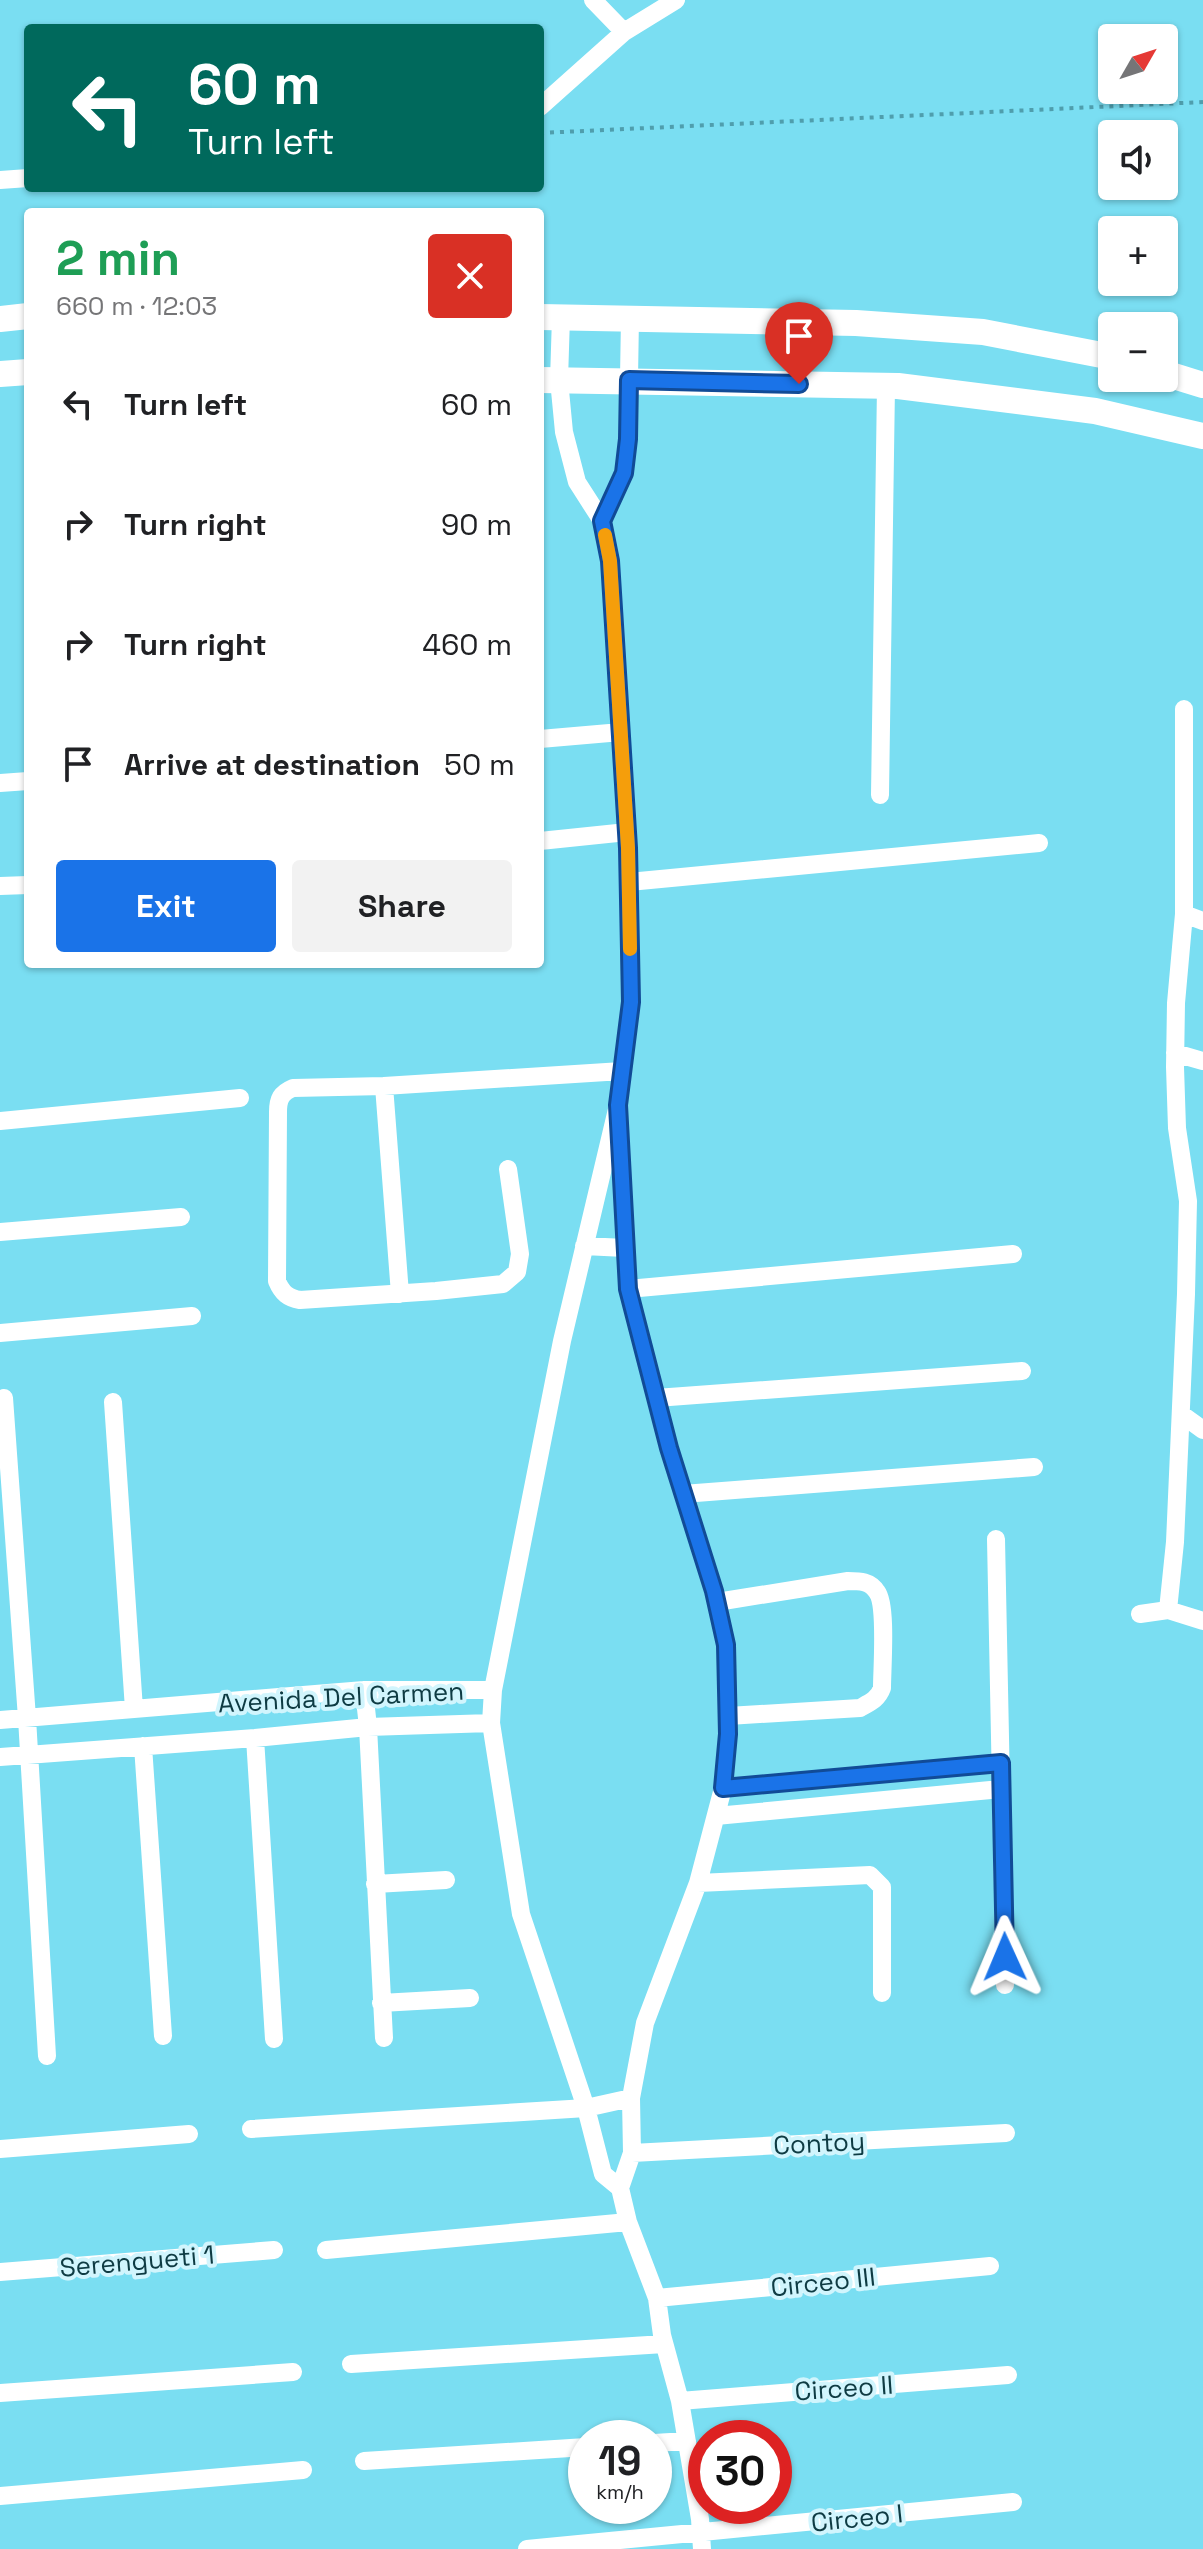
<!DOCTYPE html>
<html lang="en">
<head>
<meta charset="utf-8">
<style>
  :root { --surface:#fff; --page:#f2f2f2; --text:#202124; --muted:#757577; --accent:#1a73e8 }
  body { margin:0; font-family:"Space Grotesk",sans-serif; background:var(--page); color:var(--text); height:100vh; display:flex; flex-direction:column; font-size:30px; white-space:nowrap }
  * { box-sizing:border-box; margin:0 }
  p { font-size:26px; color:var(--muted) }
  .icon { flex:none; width:44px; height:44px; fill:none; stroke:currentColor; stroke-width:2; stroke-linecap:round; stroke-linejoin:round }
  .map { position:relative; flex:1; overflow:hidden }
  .details { position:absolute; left:24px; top:208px; width:520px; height:760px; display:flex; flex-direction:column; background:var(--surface); border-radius:8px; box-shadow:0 2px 6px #0004 }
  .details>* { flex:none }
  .guide { position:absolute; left:24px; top:24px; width:520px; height:168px; border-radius:8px; box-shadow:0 2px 6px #0004; background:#00695c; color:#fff; overflow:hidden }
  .needle { width:52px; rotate:51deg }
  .fabs { position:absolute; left:1098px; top:24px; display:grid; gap:16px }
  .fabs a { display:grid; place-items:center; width:80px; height:80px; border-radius:8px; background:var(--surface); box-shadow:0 2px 6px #0004; font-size:40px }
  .speed { position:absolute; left:568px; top:2420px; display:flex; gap:16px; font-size:40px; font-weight:700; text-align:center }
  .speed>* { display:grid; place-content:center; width:104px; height:104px; border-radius:50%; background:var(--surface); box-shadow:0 2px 6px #0004; line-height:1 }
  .speed small { font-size:20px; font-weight:400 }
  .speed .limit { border:12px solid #d22; background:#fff; color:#111 }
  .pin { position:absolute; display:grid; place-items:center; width:68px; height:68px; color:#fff; margin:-82px -34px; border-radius:50% 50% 50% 0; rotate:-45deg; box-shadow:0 0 8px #0007 }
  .pin .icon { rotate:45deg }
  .me { position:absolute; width:88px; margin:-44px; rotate:359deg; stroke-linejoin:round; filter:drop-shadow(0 0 6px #0008) }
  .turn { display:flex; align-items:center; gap:28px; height:168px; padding:0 32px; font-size:36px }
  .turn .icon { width:104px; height:104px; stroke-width:2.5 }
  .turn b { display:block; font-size:56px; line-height:68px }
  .round { display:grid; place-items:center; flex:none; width:84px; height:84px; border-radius:8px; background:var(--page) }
  .headline { display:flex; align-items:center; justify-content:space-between; height:136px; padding:0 32px }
  h1 { font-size:48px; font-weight:600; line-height:60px; color:#1e9e55 }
  .action { display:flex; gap:16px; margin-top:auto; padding:16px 32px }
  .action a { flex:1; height:92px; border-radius:8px; background:var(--accent); color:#fff; font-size:32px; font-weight:600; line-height:92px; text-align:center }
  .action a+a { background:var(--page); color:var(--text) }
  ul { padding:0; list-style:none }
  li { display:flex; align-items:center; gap:24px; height:120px; padding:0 32px }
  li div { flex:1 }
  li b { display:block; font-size:30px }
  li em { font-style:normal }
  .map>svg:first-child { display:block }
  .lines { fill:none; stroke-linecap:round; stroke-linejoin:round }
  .path { stroke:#4f9ead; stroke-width:4; stroke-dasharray:4 6; stroke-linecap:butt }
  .street { stroke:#fff; stroke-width:18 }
  .secondary { stroke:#fff; stroke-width:26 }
  .route-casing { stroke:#114b97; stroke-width:20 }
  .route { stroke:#1a73e8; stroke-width:14 }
  .slow { stroke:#f59e0b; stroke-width:14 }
  .labels { text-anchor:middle; stroke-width:8; stroke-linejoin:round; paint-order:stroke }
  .street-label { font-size:26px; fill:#0e3b43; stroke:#d1f5fd }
</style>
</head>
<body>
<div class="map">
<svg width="1203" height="2549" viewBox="0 0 1203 2549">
  <rect width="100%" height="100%" fill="#7adef2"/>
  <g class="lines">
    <path class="path" d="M540,133L1203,102"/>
    <path class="street" d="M593,0L624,32
      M540,107L624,32L676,0
      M0,180L28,178
      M561,317L559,380L564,432L577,482L602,521L610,561L628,848L631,1002L618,1105L562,1341L493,1690L491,1723L521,1914L586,2108L603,2174L620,2188
      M602,521L624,473L628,439L630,317
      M540,739L621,732
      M0,783L28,781
      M880,795L886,386
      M540,841L627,832
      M629,882L1039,843
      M0,886L28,885
      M1184,914L1203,921
      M1175,1053L1203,1061
      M384,1086L400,1294
      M0,1121L240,1098
      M619,1128L628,1289L669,1448L714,1591L726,1645L728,1734L723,1788L698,1883L645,2023L631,2098L632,2153L620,2188L628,2222L657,2298L662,2335L680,2401L700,2519L702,2549
      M508,1169L520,1254L517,1272L503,1284L436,1291L300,1300C288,1298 282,1293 277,1281L278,1112C278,1099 281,1093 293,1088L384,1086L622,1071
      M0,1232L181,1217
      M584,1246L625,1248
      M628,1289L1013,1254
      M0,1333L192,1316
      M4,1398L27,1718L47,2056
      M656,1398L1022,1371
      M113,1402L134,1709
      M1181,1414L1203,1430
      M683,1494L1034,1467
      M996,1539L1005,1985
      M717,1602L848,1581C860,1581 870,1581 877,1592C887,1605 882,1668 882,1688C878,1699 871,1702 860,1708L728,1716
      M1168,1610L1175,1542L1186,1294L1188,1201L1177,1128L1175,1067L1176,1003L1184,914V709
      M1140,1614L1168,1610L1203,1621
      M364,1690L368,1727L384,2038
      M0,1720L364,1690H493
      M255,1738L274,2039
      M143,1746L163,2036
      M0,1757L255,1738L368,1727L491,1723
      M723,1788L1001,1763
      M716,1816L1001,1789
      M698,1883L870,1875L882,1887V1993
      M375,1884L446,1880
      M381,2003L470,1998
      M251,2129L586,2108L631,2098
      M0,2149L189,2134
      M632,2153L1006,2133
      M326,2250L628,2222
      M0,2272L274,2250
      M657,2298L990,2266
      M351,2364L664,2344
      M0,2393L293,2372
      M680,2401L1008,2375
      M654,2443L687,2441
      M364,2461L586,2447
      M0,2496L303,2470
      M527,2549L1013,2502"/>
    <path class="secondary" d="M540,317L856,323L983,332L1112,357
      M0,319L28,316
      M1164,373L1203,385
      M0,374L28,372
      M540,380L898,386L1095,411L1203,436"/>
  </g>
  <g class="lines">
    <g class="route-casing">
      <path id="route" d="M799,384L629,380L628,439L624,473L602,521L610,561L628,848L631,1002L618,1105L628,1289L669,1448L714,1591L726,1645L728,1734L723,1788L1001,1763L1005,1957"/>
    </g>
    <use href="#route" class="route"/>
    <path class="slow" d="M605,535L610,561L628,848L630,949"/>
  </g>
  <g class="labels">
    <g class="street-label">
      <text transform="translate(341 1697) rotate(-3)" y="9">Avenida Del Carmen</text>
      <text transform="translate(819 2143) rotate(-3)" y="9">Contoy</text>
      <text transform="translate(137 2261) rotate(-5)" y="9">Serengueti 1</text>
      <text transform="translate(823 2282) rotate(-6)" y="9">Circeo III</text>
      <text transform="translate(844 2388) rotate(-4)" y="9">Circeo II</text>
      <text transform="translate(857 2518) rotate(-6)" y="9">Circeo I</text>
    </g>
  </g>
</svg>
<div class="fabs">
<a><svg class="needle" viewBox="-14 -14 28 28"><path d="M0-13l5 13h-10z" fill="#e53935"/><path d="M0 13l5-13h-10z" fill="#757577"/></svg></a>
<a><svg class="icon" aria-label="sound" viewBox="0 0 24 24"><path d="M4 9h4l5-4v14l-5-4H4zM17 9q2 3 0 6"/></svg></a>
<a>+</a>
<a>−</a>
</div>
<div class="speed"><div>19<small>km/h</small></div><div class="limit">30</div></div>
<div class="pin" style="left:799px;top:384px;background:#d93025"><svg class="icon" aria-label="arrive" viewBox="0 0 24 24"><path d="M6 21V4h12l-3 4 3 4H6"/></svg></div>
<svg class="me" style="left:1005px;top:1957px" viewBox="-20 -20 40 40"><path d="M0-17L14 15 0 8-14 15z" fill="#1a73e8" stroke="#fff" stroke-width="4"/></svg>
<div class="guide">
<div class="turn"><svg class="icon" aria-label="left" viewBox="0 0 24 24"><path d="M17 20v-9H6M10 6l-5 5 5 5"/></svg><div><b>60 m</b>Turn left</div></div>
</div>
<section class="details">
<div class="headline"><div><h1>2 min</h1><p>660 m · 12:03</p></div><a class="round" style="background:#d93025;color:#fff"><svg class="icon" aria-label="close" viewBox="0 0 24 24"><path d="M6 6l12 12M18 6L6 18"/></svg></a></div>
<ul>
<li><svg class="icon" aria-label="left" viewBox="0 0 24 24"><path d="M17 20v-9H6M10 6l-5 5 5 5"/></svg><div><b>Turn left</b></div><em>60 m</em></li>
<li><svg class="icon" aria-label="right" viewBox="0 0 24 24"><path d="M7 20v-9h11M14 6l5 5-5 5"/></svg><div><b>Turn right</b></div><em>90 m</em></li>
<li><svg class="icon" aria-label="right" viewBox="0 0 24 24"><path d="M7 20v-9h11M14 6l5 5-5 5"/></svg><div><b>Turn right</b></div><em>460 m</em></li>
<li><svg class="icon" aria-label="arrive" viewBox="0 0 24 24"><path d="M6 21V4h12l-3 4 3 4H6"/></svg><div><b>Arrive at destination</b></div><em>50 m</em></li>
</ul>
<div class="action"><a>Exit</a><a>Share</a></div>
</section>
</div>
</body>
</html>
